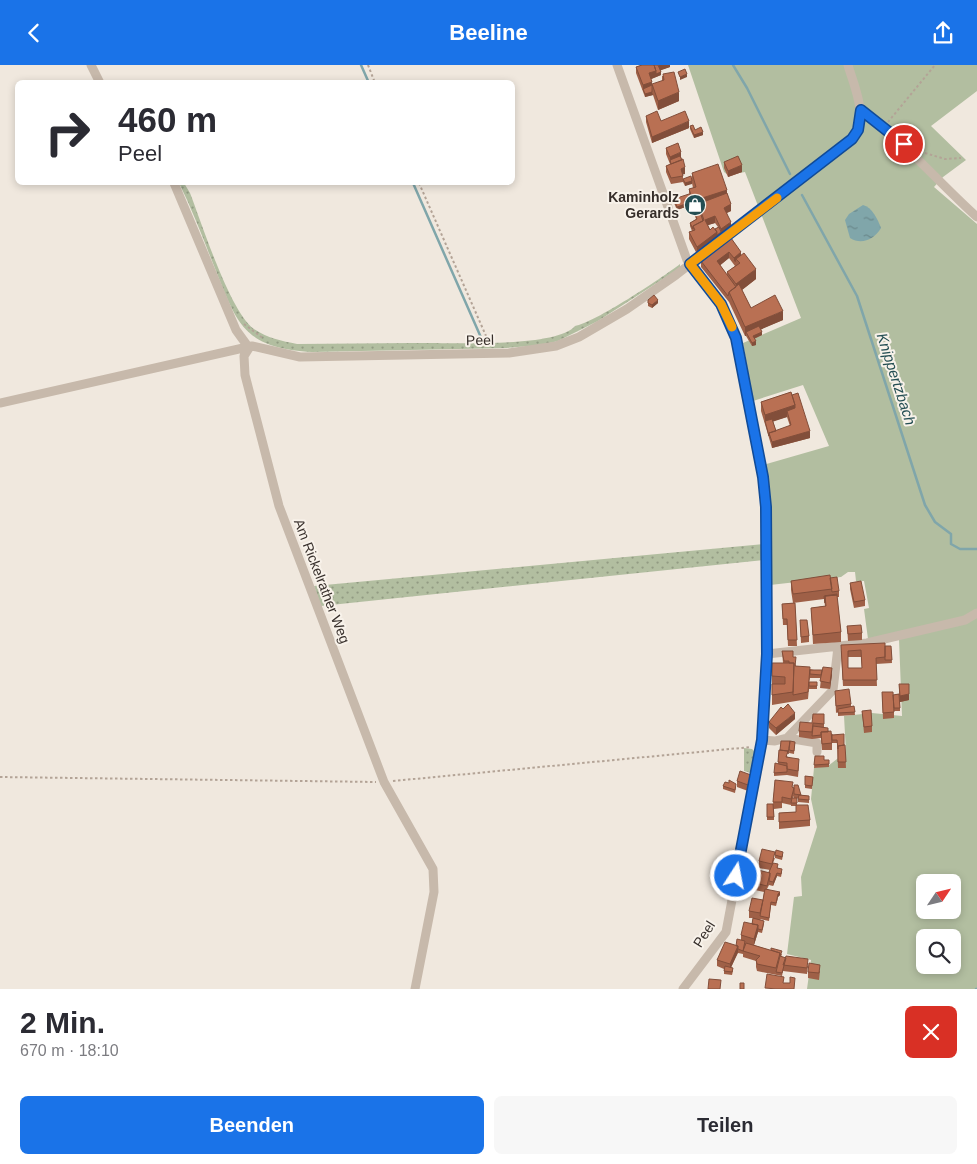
<!DOCTYPE html>
<html lang="de">
<head>
<meta charset="utf-8">
<style>
  :root { --surface:#fff; --page:#f7f7f7; --text:#2b2b33; --muted:#7c7c81; --accent:#1a73e8 }
  body { margin:0; font-family:Helvetica,sans-serif; background:var(--page); color:var(--text); height:100vh; display:flex; flex-direction:column; font-size:19px; white-space:nowrap }
  * { box-sizing:border-box; margin:0 }
  p { font-size:16px; color:var(--muted) }
  .icon { flex:none; width:28px; height:28px; fill:none; stroke:currentColor; stroke-width:2; stroke-linecap:round; stroke-linejoin:round }
  .map { position:relative; height:924px; overflow:hidden }
  .side { display:flex; flex-direction:column; background:var(--surface); flex:1 }
  .side>* { flex:none }
  .hud { position:absolute; left:15px; top:15px; width:500px; height:105px; border-radius:8px; box-shadow:0 2px 8px #0003; background:#fff; color:var(--text); overflow:hidden }
  .needle { width:32px; rotate:55deg }
  .fabs { position:absolute; left:916px; top:809px; display:grid; gap:10px }
  .fabs a { display:grid; place-items:center; width:45px; height:45px; border-radius:8px; background:var(--surface); box-shadow:0 2px 8px #0003; font-size:25px }
  .pin { position:absolute; display:grid; place-items:center; width:42px; height:42px; color:#fff; margin:-21px; border:2px solid #fff; border-radius:50%; box-shadow:0 1px 5px #0007 }
  .me { position:absolute; width:55px; margin:-28px; rotate:11deg; stroke-linejoin:round; filter:drop-shadow(0 0 4px #0008) }
  .turn { display:flex; align-items:center; gap:18px; height:105px; padding:0 20px; font-size:22px }
  .turn .icon { width:65px; height:65px; stroke-width:2.5 }
  .turn b { display:block; font-size:35px; line-height:42px }
  .round { display:grid; place-items:center; flex:none; width:52px; height:52px; border-radius:8px; background:var(--page) }
  .overview { display:flex; align-items:center; justify-content:space-between; height:85px; padding:0 20px }
  h1 { font-size:30px; font-weight:600; line-height:38px }
  .button { display:flex; gap:10px; margin-top:auto; padding:10px 20px }
  .button a { flex:1; height:58px; border-radius:8px; background:var(--accent); color:#fff; font-size:20px; font-weight:600; line-height:58px; text-align:center }
  .button a+a { background:var(--page); color:var(--text) }
  header { display:flex; justify-content:space-between; align-items:center; height:65px; padding:0 20px; background:var(--accent); color:#fff; font-size:22px; font-weight:600 }
  .map>svg:first-child { display:block }
  .grass { fill:url(#grass-dots) }
  .green { fill:#b2bea0; fill-rule:evenodd }
  .water { fill:url(#water-ripples) }
  .lines { fill:none; stroke-linecap:round; stroke-linejoin:round }
  .stream { stroke:#80a6aa; stroke-width:2.5 }
  .path { stroke:#b3a396; stroke-width:2; stroke-dasharray:2.5 2.5; stroke-linecap:butt }
  .minor { stroke:#c7b9ab; stroke-width:9 }
  .wall { fill:#9f6047; fill-rule:evenodd }
  .shaded-wall { fill:#824e3a }
  .building { fill:#b97053; stroke:#824e3a; fill-rule:evenodd }
  .route-casing { stroke:#114b97; stroke-width:12 }
  .route { stroke:#1a73e8; stroke-width:9 }
  .slow { stroke:#f59e0b; stroke-width:9 }
  .labels { text-anchor:middle; stroke-width:4; stroke-linejoin:round; paint-order:stroke }
  .poi-label { font-size:14px; font-weight:bold; fill:#362e2a; stroke:#f8f2ea; text-anchor:end }
  .street-label { font-size:14px; fill:#362e2a; stroke:#f8f2ea }
  .water-label { font-size:15px; font-style:italic; fill:#244e53; stroke:#f8f2ea }
</style>
</head>
<body>
<header><svg class="icon" aria-label="back" viewBox="0 0 24 24"><path d="M15 5l-7 7 7 7"/></svg>Beeline<svg class="icon" aria-label="share" viewBox="0 0 24 24"><path d="M12 15V3M7 8l5-5 5 5M5 13v7h14v-7"/></svg></header>
<div class="map">
<svg width="977" height="924" viewBox="0 0 977 924">
  <defs>
    <pattern id="grass-dots" width="8" height="8" patternUnits="userSpaceOnUse" patternTransform="scale(1.25)"><rect width="8" height="8" fill="#b2bea0"/><path d="M2 2h.1M6 6h.1" fill="none" stroke="#929b83" stroke-width="1.8" stroke-linecap="round"/></pattern>
    <pattern id="water-ripples" width="26" height="14" patternUnits="userSpaceOnUse" patternTransform="scale(1.25)"><rect width="26" height="14" fill="#80a6aa"/><path d="M2 4q2-2 4 0t4 0M15 11q2-2 4 0t4 0" fill="none" stroke="#6a888b"/></pattern>
  </defs>
  <rect width="100%" height="100%" fill="#f0e8de"/>
  <path class="grass" d="M179,118H184L190,128C202,159 230,247 254,264C267,273 282,276 297,279C336,279 374,278 413,278C445,277 555,284 575,261C594,258 662,213 680,199V203L598,256L558,276L542,280L506,283L312,287C246,283 238,262 216,206C204,176 193,146 179,118Z
    M764,479V495L321,541L314,521Z
    M744,683L752,684L756,688L754,709L744,706Z"/>
  <path class="green" d="M688,0H977V26L931,61L966,95L943,112L934,122L977,159V924H807L811,895L787,889L794,832L802,831L801,812L817,762L811,734L814,703L828,701L846,687L844,651L872,648L902,651L899,574H868L864,544L869,543L864,516H856L855,507H848L841,512L770,520L771,449L763,400L829,381L803,320L753,336L743,278L801,253L745,107L728,110L724,107ZM925,818H952V845H925ZM925,872H952V900H925Z"/>
  <path class="water" d="M863,140C872,142 878,155 881,163C874,175 861,180 850,173L845,155L849,149Z"/>
  <g class="lines">
    <path class="stream" d="M361,0L369,18
      M733,0L747,23L790,109
      M413,118L483,277
      M802,130L857,231L925,440L935,457L951,469V479L960,484H977
      M976,924H977"/>
    <path class="path" d="M368,0L375,18
      M888,57L935,0
      M925,88L945,94L961,93
      M419,118L490,280
      M244,259L264,274
      M0,712L376,717
      M393,716L751,682"/>
    <path class="minor" d="M91,0L100,18
      M617,0L687,195L721,239L736,273L763,412L766,442L767,589L762,675L726,867L683,924
      M861,45C904,76 938,117 977,152
      M174,118L236,265L249,283
      M249,283L244,291L245,310L279,441L384,717L433,804L434,827L415,924
      M0,338L252,281L300,292L509,288L556,281L579,272L627,244L676,210L852,74C869,50 855,25 848,0
      M767,589L867,578L965,555L977,548
      M787,673L833,625L838,582
      M762,675L775,676L787,673L817,678V687"/>
  </g>
  <path class="wall" d="M641,0H670V2L660,5L661,10L651,14L652,20L662,16V11H663L679,36L658,45L653,30L645,32L636,8V2Z
    M646,51L661,56L689,63L652,78L646,57Z
    M690,61L695,65L703,70L694,73L690,64Z
    M666,83L681,92L685,109H683V114H692V108L727,128L731,146L727,148L731,164L697,189L689,174V167L692,166L690,161V158L696,154L691,140L677,145L674,138V134L689,130V124L693,123L692,118L685,121L683,117L671,119L666,107V101L670,99L666,89ZM715,158L718,162L715,164L710,165L708,160Z
    M724,97L742,107L728,112L724,103Z
    M731,173L756,214L742,225L751,243L783,255L761,264L762,270L754,274L756,280L752,281L746,271H745L729,237L701,202V196ZM729,193L735,201L727,207V210L720,200Z
    M648,235L658,238L652,243L648,241Z
    M791,327L810,373L772,383L761,346V337ZM787,352L790,361L776,366L773,356Z
    M830,513L839,526V532H837L841,567V577L813,579L811,543L825,541L824,534L793,538L791,525V516Z
    M850,518L865,535V541L854,543L850,524Z
    M795,538L797,581H788L787,560H783L782,539Z
    M800,555L809,571V577L801,578Z
    M847,561L862,568V575L848,576Z
    M885,581H891L892,598L876,599L877,621H843L841,586ZM848,592H861L862,603H848Z
    M782,586L793,592L796,601L832,609L830,624L820,623L821,613H810L809,617H817V624H809V623L808,634L772,640V598H783Z
    M899,619L909,635L900,637V646H894V653L883,654L882,627L893,630L899,629Z
    M835,626L851,639V642L854,641L855,650L838,651V647L836,648Z
    M862,646L872,661V667L864,668Z
    M824,649V662L845,680L846,703H838L837,678H832V685H822L821,673L812,674L799,672V666L812,658Z
    M795,654L776,670L769,663V657Z
    M790,676L795,677L794,689L789,688Z
    M779,685L788,692L799,700L798,712L787,710L774,711V708L778,699Z
    M815,691L824,695H829V702L814,703Z
    M805,711L813,712L812,724L805,723Z
    M775,715L793,722L801,730L809,731V738L798,737V733H794V731L793,733H797V740L810,755V761L779,764V748L796,747V741H791V740L782,738V743L774,744V755H767V739H773Z
    M737,716L751,717L748,726L737,722Z
    M729,718L736,722L735,728L723,724V721Z
    M775,790H783L782,795L775,793Z
    M775,793L773,798L782,807L781,812L777,811L773,821L769,820L767,824L780,830L778,832L776,841L771,840L769,856L760,854L764,859L762,868L758,867L754,880L782,889L781,892L808,901L807,909L783,906L782,911L757,906L756,902V896L743,892V888V889L738,888L731,902L733,906L732,910L724,909V904L717,901V895L736,881L741,875V870L752,859L753,853H749V846L763,835L764,827L755,825V818L769,807L770,805L759,803V796Z
    M820,906L819,915L808,913V907Z"/>
  <path class="shaded-wall" d="M659,0H670V2L659,6Z
    M656,6L661,7V10L649,15V8Z
    M687,9V12L680,15V12Z
    M652,17V23L643,24V20Z
    M652,27L653,30L645,32V29Z
    M679,27V36L658,45V36Z
    M689,56V63L652,78V72Z
    M703,67V70L694,73V70Z
    M681,87V93L670,95V92Z
    M742,100V107L728,112V106Z
    M685,102V109L681,110V104Z
    M692,116V119L685,121V118Z
    M727,125V134L698,139V144L693,143V146V136Z
    M691,137V140L677,145V142Z
    M731,139V146L724,149V143Z
    M715,151V158L705,161V155Z
    M731,157V164L721,170V164Z
    M717,167H721V170L697,189V182Z
    M729,187V193L717,203V196Z
    M741,187V194H736V197L734,196V193Z
    M756,204V214L738,228L736,225V219Z
    M658,235V238L652,243V240Z
    M783,246V255L748,270L746,267V271H745V262Z
    M762,267V270L753,274V271Z
    M756,276V280L752,281V278Z
    M795,340V349L787,346V352L766,359L765,356V359V350Z
    M810,366V373L772,383V377Z
    M832,603V609L830,624V618Z
    M909,629V635L900,637V631Z
    M795,648V654L776,670V663Z
    M751,710V717L748,726V720Z
    M777,808V811L773,821V817Z
    M780,827V830L778,832L776,841L778,829Z
    M758,860V867L754,880V874Z
    M738,881V887L730,905V899Z"/>
  <path class="building" d="M642,0H654L656,6L649,8L652,17L643,20L636,2Z
    M654,0H658L661,7L656,9V6Z
    M685,4L687,9L680,12L678,7Z
    M674,7L679,27L658,36L652,19L664,15L663,9Z
    M652,20V27L645,29L643,24Z
    M657,46L661,56L685,46L689,56L652,72L646,51Z
    M693,60L695,65L701,62L703,67L694,70L690,61Z
    M678,78L681,87L670,92L666,83Z
    M680,91L682,95L671,99L670,95Z
    M738,91L742,100L728,106L724,97Z
    M683,94L685,102L681,104L683,111L671,113L666,101Z
    M718,99L727,125L693,136L689,124L696,122L692,108Z
    M691,111L692,116L685,118L683,114Z
    M727,128L731,139L724,143L731,157L721,164L715,151L705,155L710,165L713,162L717,167L697,182L689,167L695,165L693,161L704,155L698,139Z
    M689,129L691,137L677,142L674,134Z
    M698,141L703,156L693,161V164L690,158L697,154L693,143Z
    M719,162L721,167L717,170V167L715,164Z
    M731,173L741,187L734,193L729,187L717,196L736,222L729,227L728,231L701,196Z
    M744,188L756,204L736,219L727,207L740,198L736,194Z
    M739,219L751,243L775,230L783,246L745,262L729,227Z
    M654,230L658,235L652,240L648,238V235Z
    M759,261L762,267L753,271L756,276L752,278L746,267Z
    M791,327L795,340L765,350L761,337Z
    M798,328L810,366L772,377L769,368L791,360L787,346L795,343V340L792,330Z
    M772,354L776,366L769,368V371L765,356Z
    M830,510L832,524L793,529L791,516Z
    M837,512L839,526L832,527L830,513Z
    M861,516L865,535L854,537L850,518Z
    M837,529V530L825,531V538L824,531Z
    M837,530L841,567L813,570L811,543L826,541L825,531Z
    M795,538L797,575H788L787,554H783L782,539Z
    M800,555H807L809,571L801,572Z
    M861,560L862,568L848,569L847,561Z
    M885,578V592L876,593L877,615H843L841,580ZM861,585L862,603H848V586Z
    M885,581H891L892,595H885Z
    M782,586H793V592H796L795,601L810,602L808,627L793,630L794,598H789V596H784Z
    M772,598H794L793,627L772,630V619H785V612L772,611Z
    M823,602L832,603L830,618L820,616Z
    M810,605H822L821,610L810,609Z
    M809,617H817V621H809Z
    M899,619H909V629L900,631Z
    M849,624L851,639L836,641L835,626Z
    M882,627H893L894,647L883,648Z
    M899,629L900,643H894L893,630Z
    M788,639L795,648L776,663L769,657L781,642L783,644Z
    M854,641L855,647L838,648V644Z
    M871,645L872,661L864,662L862,646Z
    M813,649H824V659L813,658L812,667L799,666L800,657L812,658Z
    M813,661L828,663V667H821V670L812,671Z
    M831,666L832,678L822,679L821,667Z
    M844,669V680L838,681V684L837,675H832V670Z
    M781,676H790L788,689V686L780,685Z
    M790,676L795,677L794,686L789,685Z
    M845,680L846,697H838V681Z
    M779,685L788,686L786,692L799,694L798,706L787,704V698L778,697Z
    M815,691H824V695H829V699L814,700Z
    M775,698L787,701V707L774,708Z
    M740,706L751,710L748,720L737,716Z
    M805,711L813,712L812,721L805,720Z
    M729,715L736,719L735,725L723,721L725,717L729,718Z
    M775,715L793,717L792,722L794,723L791,734L782,732V737H773Z
    M794,720H798L801,730L794,729Z
    M799,730L809,731V735L798,734Z
    M792,733H797V738H791Z
    M767,739H773L774,752H767Z
    M796,740H808L810,755L779,757V748L796,747Z
    M762,784L775,787L772,799L759,796Z
    M776,785L783,787L782,792L775,790Z
    M773,798L778,799L777,803L782,804L781,809L777,808L773,817L769,816L770,811V808L769,807Z
    M758,805L770,808L767,821L755,818Z
    M765,824L780,827L778,829L776,838L771,837L769,853L760,851Z
    M752,833L763,835L760,848L749,846Z
    M753,853L764,856L762,865L758,864V860L752,859Z
    M744,857L758,860L754,874L741,870Z
    M737,874L745,876L743,886L738,884V881H736Z
    M725,877L738,881L730,899L717,895Z
    M746,878L780,888L776,903L757,899L756,895L760,891L743,886Z
    M771,883L782,886L780,891V888L771,885Z
    M780,891L786,893L782,908L776,907Z
    M786,891L808,894L807,903L783,900Z
    M809,898L820,900L819,908L808,907Z
    M725,901L733,903L732,907L724,906Z
    M767,909L784,912L783,918H790V912L795,913L794,924H777L765,923Z
    M709,914L721,915L720,924H708Z
    M740,918H744V924H740Z"/>
  <g class="lines">
    <g class="route-casing">
      <path id="route" d="M736,811L762,675L767,589L766,442L763,412L736,273L721,239L690,199L852,74L858,65L861,45L904,79"/>
    </g>
    <use href="#route" class="route"/>
    <path class="slow" d="M732,262L721,239L690,199L777,133"/>
  </g>
  <defs>
    <g id="shop-disc" transform="scale(1.125)"><circle r="9.5" fill="#244e53" stroke="#f8f2ea"/><path d="M-5-2.5h2.3a2.7 3.5 0 0 1 5.4 0H5L5.5 6h-11ZM-1.5-2.5h3a1.5 2.3 0 0 0-3 0Z" fill="#fff"/></g>
  </defs>
  <g fill-rule="evenodd">
    <use href="#shop-disc" x="695" y="140"/>
  </g>
  <g class="labels">
    <g class="poi-label">
      <text x="679" y="137">Kaminholz<tspan x="679" dy="16">Gerards</tspan></text>
    </g>
    <g class="street-label">
      <text transform="translate(480 275) rotate(-1)" y="5">Peel</text>
      <text transform="translate(322 516) rotate(69)" y="5">Am Rickelrather Weg</text>
      <text transform="translate(704 869) rotate(-58)" y="5">Peel</text>
    </g>
    <g class="water-label">
      <text transform="translate(896 314) rotate(72)" y="5">Knippertzbach</text>
    </g>
  </g>
</svg>
<div class="fabs">
<a><svg class="needle" viewBox="-14 -14 28 28"><path d="M0-13l5 13h-10z" fill="#e53935"/><path d="M0 13l5-13h-10z" fill="#7c7c81"/></svg></a>
<a><svg class="icon" aria-label="search" viewBox="0 0 24 24"><circle cx="10" cy="10" r="6"/><path d="M15 15l6 6"/></svg></a>
</div>
<div class="pin" style="left:904px;top:79px;background:#d93025"><svg class="icon" aria-label="arrive" viewBox="0 0 24 24"><path d="M6 21V4h12l-3 4 3 4H6"/></svg></div>
<svg class="me" style="left:736px;top:811px" viewBox="-20 -20 40 40"><circle r="17" fill="#1a73e8" stroke="#fff" stroke-width="3"/><path d="M0-11L8 9 0 5-8 9z" fill="#fff"/></svg>
<div class="hud">
<div class="turn"><svg class="icon" aria-label="right" viewBox="0 0 24 24"><path d="M7 20v-9h11M14 6l5 5-5 5"/></svg><div><b>460 m</b>Peel</div></div>
</div>
</div>
<section class="side">
<div class="overview"><div><h1>2 Min.</h1><p>670 m · 18:10</p></div><a class="round" style="background:#d93025;color:#fff"><svg class="icon" aria-label="close" viewBox="0 0 24 24"><path d="M6 6l12 12M18 6L6 18"/></svg></a></div>
<div class="button"><a>Beenden</a><a>Teilen</a></div>
</section>
</body>
</html>
